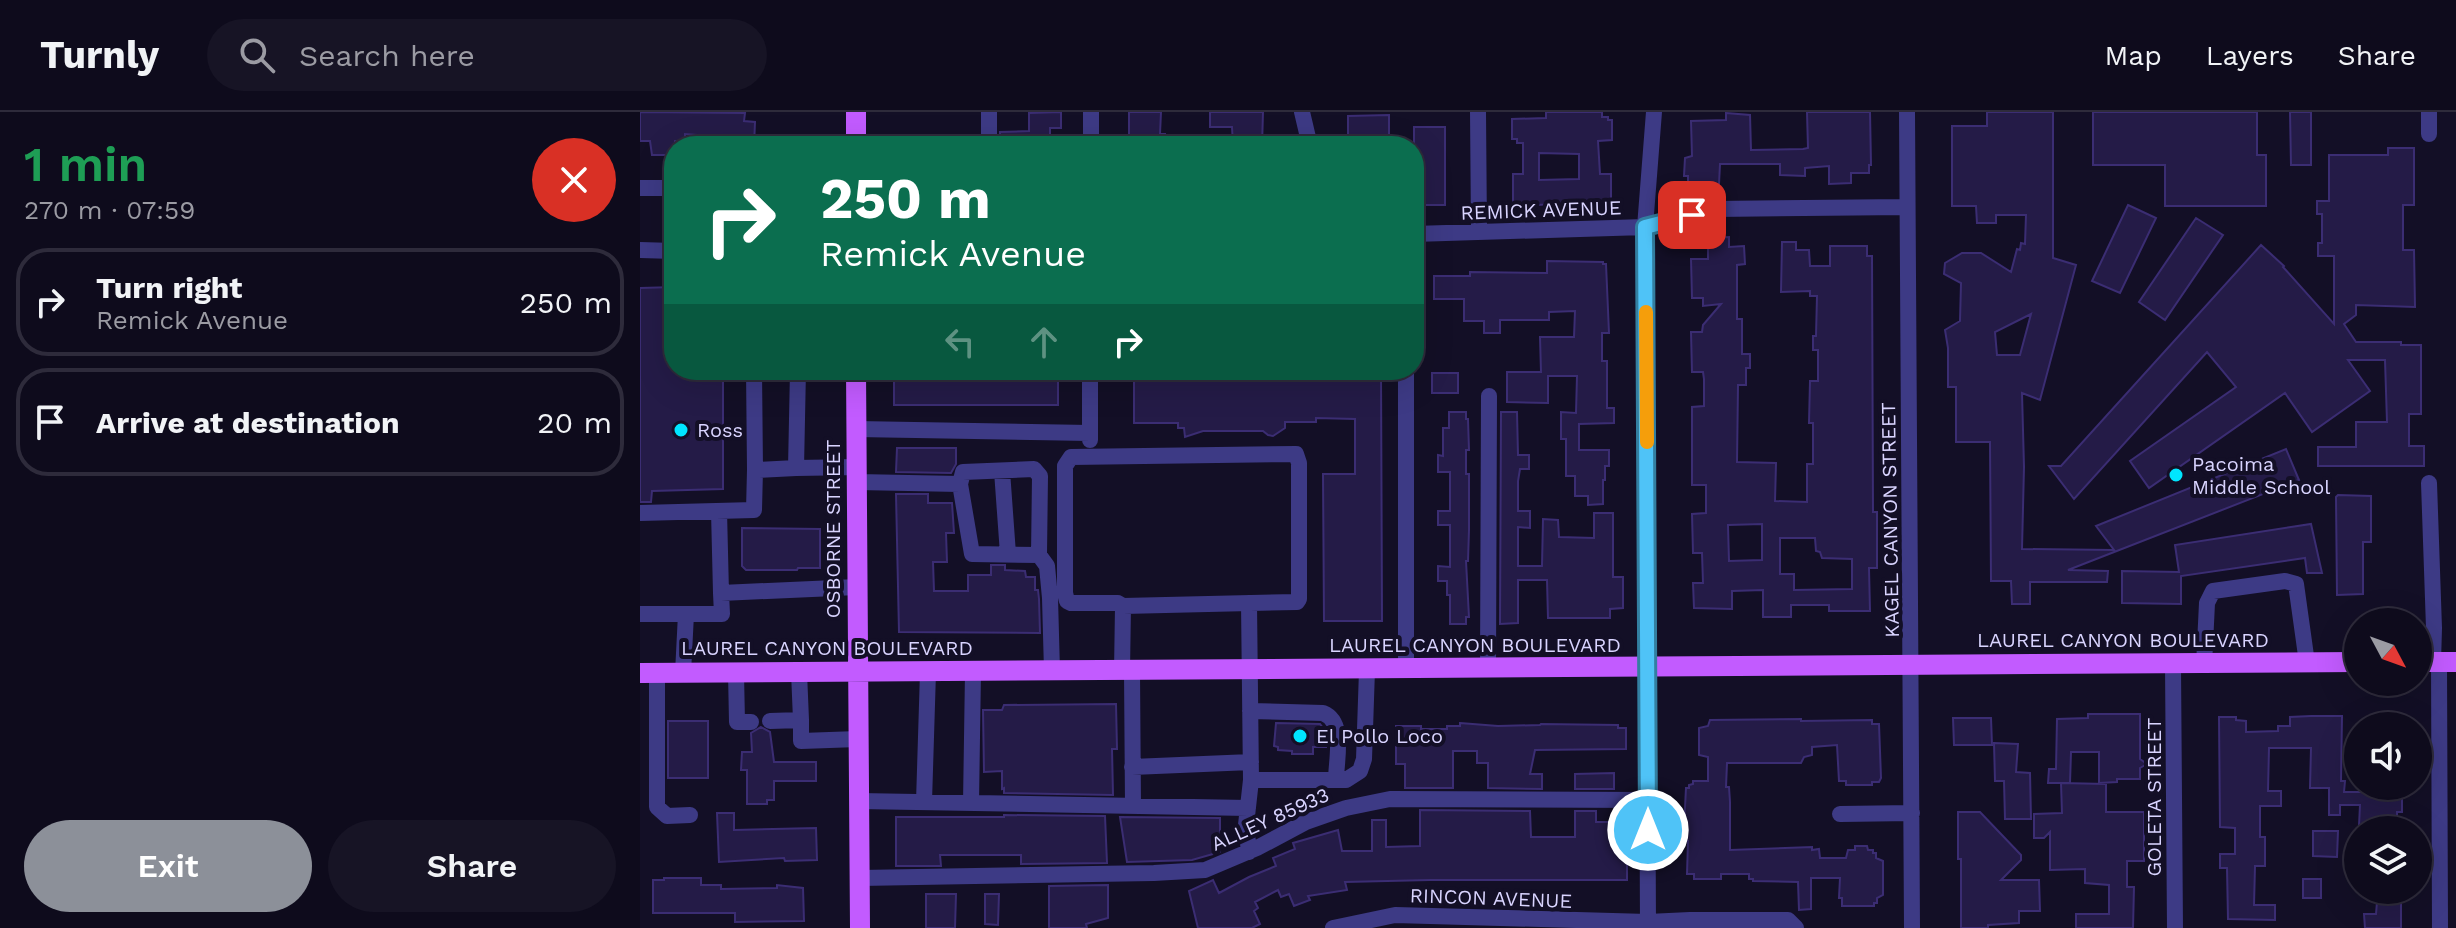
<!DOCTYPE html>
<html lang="en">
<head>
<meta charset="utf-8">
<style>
  :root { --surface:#0e0b1c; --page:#171425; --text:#f1f3f6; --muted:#9b9ba3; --line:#2e2b3b; --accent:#8c9099 }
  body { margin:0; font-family:"Work Sans",sans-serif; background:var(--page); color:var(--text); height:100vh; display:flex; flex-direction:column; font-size:30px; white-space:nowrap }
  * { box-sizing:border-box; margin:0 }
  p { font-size:26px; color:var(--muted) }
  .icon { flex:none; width:44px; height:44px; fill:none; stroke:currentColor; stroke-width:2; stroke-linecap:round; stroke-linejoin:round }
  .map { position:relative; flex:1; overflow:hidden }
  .sheet { display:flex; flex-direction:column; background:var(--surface); width:640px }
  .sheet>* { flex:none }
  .guide { position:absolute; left:24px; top:24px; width:760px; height:244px; border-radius:32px; box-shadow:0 8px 32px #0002,0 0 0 2px var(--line); background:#0b6e4f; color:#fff; overflow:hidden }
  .needle { width:52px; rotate:131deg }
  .fabs { position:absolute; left:1704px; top:496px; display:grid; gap:16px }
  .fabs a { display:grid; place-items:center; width:88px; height:88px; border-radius:50%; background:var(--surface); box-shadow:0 8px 32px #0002,0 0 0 2px var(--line); font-size:40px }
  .pin { position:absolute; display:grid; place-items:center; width:68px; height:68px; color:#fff; margin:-34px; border-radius:16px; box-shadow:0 4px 12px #0006 }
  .me { position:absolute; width:88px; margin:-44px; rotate:0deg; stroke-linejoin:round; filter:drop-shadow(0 0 6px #0008) }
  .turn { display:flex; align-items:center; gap:28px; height:168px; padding:0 24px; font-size:36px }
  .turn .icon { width:104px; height:104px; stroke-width:2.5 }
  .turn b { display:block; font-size:56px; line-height:68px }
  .lanes { display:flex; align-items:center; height:76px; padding:0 24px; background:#0003; justify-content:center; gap:40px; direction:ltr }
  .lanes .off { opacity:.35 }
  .round { display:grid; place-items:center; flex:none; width:84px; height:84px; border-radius:42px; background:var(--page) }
  .headline { display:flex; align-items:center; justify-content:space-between; height:136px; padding:0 24px }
  h1 { font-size:48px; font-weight:600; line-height:60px; color:#1e9e55 }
  .cta { display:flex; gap:16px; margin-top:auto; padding:16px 24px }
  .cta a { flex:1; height:92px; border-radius:48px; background:var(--accent); color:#fff; font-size:32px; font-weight:600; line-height:92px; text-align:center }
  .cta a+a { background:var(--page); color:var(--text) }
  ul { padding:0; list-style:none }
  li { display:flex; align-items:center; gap:24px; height:108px; margin:0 16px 12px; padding:0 8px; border:4px solid var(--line); border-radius:32px }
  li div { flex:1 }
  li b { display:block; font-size:30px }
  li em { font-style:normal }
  header { display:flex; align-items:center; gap:48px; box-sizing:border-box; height:112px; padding:0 40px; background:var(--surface); border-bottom:2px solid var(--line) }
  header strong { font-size:38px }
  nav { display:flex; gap:44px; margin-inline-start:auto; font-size:28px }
  .search { width:560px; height:72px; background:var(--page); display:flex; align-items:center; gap:20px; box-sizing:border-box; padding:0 28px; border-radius:44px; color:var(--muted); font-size:30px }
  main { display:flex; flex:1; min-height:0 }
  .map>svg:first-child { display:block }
  .building { fill:#241b47; stroke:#3b2d73; stroke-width:2; fill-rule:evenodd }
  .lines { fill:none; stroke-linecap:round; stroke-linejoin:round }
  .minor { stroke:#3d3a85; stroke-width:16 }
  .major { stroke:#c25bff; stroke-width:20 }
  .route-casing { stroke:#337fa1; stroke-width:20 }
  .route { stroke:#4fc3f7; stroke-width:14 }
  .slow { stroke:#f59e0b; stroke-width:14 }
  .poi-dot { fill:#00e5ff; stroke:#130f26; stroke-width:3 }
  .labels { text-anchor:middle; stroke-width:8; stroke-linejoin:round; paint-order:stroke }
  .street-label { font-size:20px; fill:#d9d4ff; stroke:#130f26 }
  .poi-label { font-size:20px; fill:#d9d4ff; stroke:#130f26; text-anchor:start }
</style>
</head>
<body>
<header>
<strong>Turnly</strong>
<div class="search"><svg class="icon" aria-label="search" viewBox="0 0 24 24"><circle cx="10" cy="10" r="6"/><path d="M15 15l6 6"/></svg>Search here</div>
<nav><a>Map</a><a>Layers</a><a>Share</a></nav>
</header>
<main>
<section class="sheet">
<div class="headline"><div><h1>1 min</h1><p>270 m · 07:59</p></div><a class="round" style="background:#d93025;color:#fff"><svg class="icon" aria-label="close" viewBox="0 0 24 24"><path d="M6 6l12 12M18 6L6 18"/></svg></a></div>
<ul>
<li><svg class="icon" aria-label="right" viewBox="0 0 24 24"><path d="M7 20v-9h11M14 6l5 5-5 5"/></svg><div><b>Turn right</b><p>Remick Avenue</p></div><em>250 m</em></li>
<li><svg class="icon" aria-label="arrive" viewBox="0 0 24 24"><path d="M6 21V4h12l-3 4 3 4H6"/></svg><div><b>Arrive at destination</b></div><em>20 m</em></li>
</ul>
<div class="cta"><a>Exit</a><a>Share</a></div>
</section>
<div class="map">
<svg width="1816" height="816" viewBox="0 0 1816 816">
  <rect width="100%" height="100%" fill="#130f26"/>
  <path class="building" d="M0,0L105,1L104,9L115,10L114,34H83L84,25L45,22V29H35L34,43H12L10,29H0Z
    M421,0V16H410V34H360V20L389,19V1Z
    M489,0H521L520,22H525V34H489Z
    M570,0H623L622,34H593L592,15H570Z
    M906,0H962V5H968V8H972V28L958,29L960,62H971V89H963V92H950L882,93V90H873V62H883V31H877V27H872V7L906,6ZM899,41L939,42V67L899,68Z
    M1167,0H1230L1231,53H1229V61H1211V71L1189,72V54L1165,56V64L1140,63V52H1080L1079,72H1048V64H1044L1045,46L1052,44L1051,9L1086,8V1L1110,3L1111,38L1163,37L1168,36Z
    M1347,0H1413V146L1436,153L1400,288L1382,281L1384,355L1382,437L1474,438L1456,414L1646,337L1659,368L1428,458L1468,459L1467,470H1390V492H1372L1371,469H1351L1350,330H1316V275H1308V236L1305,218L1320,209L1321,171L1304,162L1305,151L1322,141H1341L1371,160L1377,137L1380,138L1381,131L1385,132L1386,103H1356V111H1337L1336,94H1312V14H1347ZM1391,202L1380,243H1357L1355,220Z
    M1453,0H1617V43H1626V94H1525V53H1453Z
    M1650,0H1671V53H1651Z
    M749,3V34H716V31H708V4Z
    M774,15H805V93H774Z
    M1748,36H1774V93H1763V138H1774L1775,195L1716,193V203L1704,212L1716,230H1761V233H1781V302H1769V334H1784V354H1678V335H1716V310H1747L1745,248H1708L1730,279L1672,320L1645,281L1509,376L1490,349L1596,275L1567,240L1434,387L1409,354H1421L1621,133L1644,154L1643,155L1694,212V144H1678V131H1682V102H1677V89H1689V43H1748Z
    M1488,93L1516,106L1480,181L1452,169Z
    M1556,106L1583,123L1525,208L1499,190Z
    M1089,125V135L1104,134L1105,152L1097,153V207H1102V242H1110V256H1106V273H1098L1097,350L1136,351L1135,389L1167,390V352H1173V311H1169L1170,269H1178V238H1173V224H1176L1177,184H1170V179L1141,180L1142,130H1156V138H1169L1170,154H1190V134H1227V144H1232L1233,400H1237V456H1229L1230,499H1189V493H1151V505H1123V478L1092,479V497L1054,496L1053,471H1063L1062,441H1053L1052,402L1066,401V373H1052V295L1064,294V267L1063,260H1052L1051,220H1062L1063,213L1081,192L1063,194V186H1052L1051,147H1068V126ZM1122,412V448L1089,449L1088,413ZM1140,426H1175L1176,439L1180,440L1182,446L1212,447V477L1154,478V462H1140Z
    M907,149L963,150V152H966L969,221H962V249H967V296H974V311L939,312V338H969V354H965V368H963V392L948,393V384H935V364H926V327H921V300L936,301L937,264H908V291L867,290V260H901L900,225H934L935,199L909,200V208H860V221H844V209H824V187H794V164H830V160L907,161Z
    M34,175V258H83V377L12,379L11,390H0V176Z
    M254,258H418V293H254Z
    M494,258H741L742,509H684L683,362H715V307L676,306V310H645V316L633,324L628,323L623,319H563L545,325L544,316H538V311H494Z
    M792,261H818V281H792Z
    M809,300H826V307H828L829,338H826V362H829V418L828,449H826L829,505H826V512H810V483H807V469H798V454L810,455V413H798V399H810V360H798V343L803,344V316H809Z
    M861,300H877L878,343H889V357H880L878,369V399H890V416L878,415V454H902L903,407L918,408L919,425L954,426V401H973V465H983V496L970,497V506H908L907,468H878V511L860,512Z
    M257,336H316V352L311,361L256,360Z
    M256,382H288V391H312L314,421H306L307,450H293L294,479H328V463H351V453H365V458L385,459L386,465H395V478H398L399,487L400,521L259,520Z
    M1698,383L1731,384V430H1723V482L1697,483L1696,385Z
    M1671,412L1682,461H1667L1665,446L1541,464V492L1482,491V459L1539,460L1535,433Z
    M102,416L180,417V456H158L157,458H106L102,454Z
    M476,592L477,637H472L473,683L364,681V676L362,677V659L344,660L343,598H362L364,593Z
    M1448,602H1500V647L1507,652L1500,656V667H1477V670L1459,671V640H1431L1430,671H1408L1409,657H1416L1417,607L1448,606Z
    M1671,604H1702L1701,669H1705L1704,680H1739V674H1762V700H1757V714H1719L1720,693H1700V703H1689V676H1670L1671,636H1629L1628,679H1641V694H1620V725H1625V754H1615L1614,793H1635V808L1588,807L1587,756H1580V742H1595V716L1580,715L1579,605H1596V608L1606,609V620L1638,619V614H1650V605Z
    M1313,606H1351L1352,633H1314Z
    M1161,607V609L1232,608V612H1239L1241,666L1239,670H1232V673H1206V669H1199L1197,633L1172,635V643L1164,645L1161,651H1087L1086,675H1089L1090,690V738L1172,735V738L1179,737L1180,746H1206L1208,738H1215V734H1227L1228,738H1233V741H1236V746L1243,749V783L1237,786V791H1234V794H1202V786H1199L1200,766H1171V797L1159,798L1158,770L1113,769V767H1109V762H1081V767H1054V762H1047L1048,729H1046V715H1044L1046,676H1049V673L1053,672V669H1068V645L1059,643V616L1068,614L1070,608Z
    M28,609H68V666H28Z
    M636,611L680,612L686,620V635H673V642H652V639L638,638V635L634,634Z
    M820,611L858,614L900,613L901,612L978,613V616H986V637L895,638L890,662H902V677L848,676V651H837V639H813V676H765V652H756V614H781V617H807V614H820Z
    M121,615L130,620L134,650H176V669H134V688H127V692H107V658H101L102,640H112L111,621Z
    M1354,631L1378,632L1376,660L1390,661L1391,707H1365L1364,669H1355Z
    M974,661V677H935V662Z
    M1421,671L1466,672V700H1504V749H1487V775H1494L1493,816H1436V802H1469V773L1445,771V757L1410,758V720L1404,726H1394V702L1422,701Z
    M780,698L890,699L891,725H935V699H956V710H987V768H790L705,770L707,778L668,784L670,788L654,794L649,782L641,785L638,778L615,790L618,796L614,799L620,812L612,816H558L549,779L573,768L579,781L609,765L636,754L633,746L655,737L653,731L698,718L702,739H732V708H746V735L780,734Z
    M1318,700H1340L1381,743V748L1361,768H1399L1400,799H1379V811L1348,813V816H1321V747H1318Z
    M77,701H94V718L176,716L177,748L145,749L144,746L79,750Z
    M364,703L465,704L467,751L381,752V743H300L301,754H256V705H364Z
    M480,705L580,706V740L552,748L487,750Z
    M1673,719H1698L1697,745L1673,744Z
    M24,766H61V773H81V777L137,776V773L163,776L164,809L95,810V801H13V768H24Z
    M1663,767H1681V786H1663Z
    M468,773V806L446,812L447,816H409V774Z
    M1738,778H1761V816H1725L1724,802H1736Z
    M286,782H316L315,816H286Z
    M345,782H359L358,813L345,812Z"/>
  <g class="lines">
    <path class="minor" d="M349,0V34
      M662,0L670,34
      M838,0L839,119
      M1267,0L1272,816
      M1789,22V0
      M451,34V0
      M0,76H34
      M774,122L1005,115L1075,97L1266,95
      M0,138L34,139
      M114,258L115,358L156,356
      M158,258L156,356L217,355
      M216,317L450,321
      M450,328V258
      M362,359L368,442
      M217,370L320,372L323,360L394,357L400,364L399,443L407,454L410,486L412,559
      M1789,371L1794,516L1793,550
      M320,372L332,442L399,443
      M79,399L81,481L217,475
      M0,401L114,398L115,358
      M609,491L611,668H706L720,659L724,647L727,558
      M0,502H82L81,481
      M1799,550L1800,816
      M1533,553L1535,816
      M1564,553L1567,491L1573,479L1645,469L1656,472L1667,551
      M766,557V258
      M848,557L849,284
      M482,559L483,494L478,491H431L427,489L425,481V354L431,345L656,342L659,351V487L657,490L483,494
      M492,559L493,693
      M159,560L161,608
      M17,561V695L27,704L50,703
      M43,561L46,502
      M96,561L97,610H111
      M610,599L683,601C706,610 696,648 696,668
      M130,609L161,608V629L218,627
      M492,655L611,650
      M219,689L608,696
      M284,690L288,560
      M331,691L333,560
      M1200,702L1272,701
      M609,740L606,713L611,668
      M220,766L514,761L565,758L617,736L666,710L706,696L750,687L1008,688
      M693,816L755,803L1008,810L1050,808H1148L1156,816
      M1008,816L1005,115L1014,0"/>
    <path class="major" d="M216,0V34
      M216,258L220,816
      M1778,550H1816
      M0,561L1718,550"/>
  </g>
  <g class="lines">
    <g class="route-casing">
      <path id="route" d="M1008,718L1005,115L1052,103"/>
    </g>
    <use href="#route" class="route"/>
    <path class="slow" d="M1006,200L1007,330"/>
  </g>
  <g class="poi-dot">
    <circle cx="41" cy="318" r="8"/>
    <circle cx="1536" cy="363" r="8"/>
    <circle cx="660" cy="624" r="8"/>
  </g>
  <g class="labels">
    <g class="street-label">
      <text transform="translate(901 98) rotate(-2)" y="7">REMICK AVENUE</text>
      <text transform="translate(1250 408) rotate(-91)" y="7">KAGEL CANYON STREET</text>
      <text transform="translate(193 417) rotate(-90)" y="7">OSBORNE STREET</text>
      <text x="1483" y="535">LAUREL CANYON BOULEVARD</text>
      <text x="835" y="540">LAUREL CANYON BOULEVARD</text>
      <text x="187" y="543">LAUREL CANYON BOULEVARD</text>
      <text transform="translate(1514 685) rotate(-90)" y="7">GOLETA STREET</text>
      <text transform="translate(630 707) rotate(-24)" y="7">ALLEY 85933</text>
      <text transform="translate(851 786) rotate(2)" y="7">RINCON AVENUE</text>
    </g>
    <g class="poi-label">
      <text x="57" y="325">Ross</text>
      <text x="1552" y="359">Pacoima<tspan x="1552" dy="23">Middle School</tspan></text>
      <text x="676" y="631">El Pollo Loco</text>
    </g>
  </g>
</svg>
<div class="fabs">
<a><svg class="needle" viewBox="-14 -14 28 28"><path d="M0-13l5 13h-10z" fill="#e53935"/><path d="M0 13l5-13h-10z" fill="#9b9ba3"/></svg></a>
<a><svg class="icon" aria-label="sound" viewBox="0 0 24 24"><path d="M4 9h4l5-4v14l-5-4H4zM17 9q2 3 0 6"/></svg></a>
<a><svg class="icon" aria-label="layers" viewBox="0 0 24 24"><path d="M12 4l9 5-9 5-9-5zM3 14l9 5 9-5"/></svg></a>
</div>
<div class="pin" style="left:1052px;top:103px;background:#d93025"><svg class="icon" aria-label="arrive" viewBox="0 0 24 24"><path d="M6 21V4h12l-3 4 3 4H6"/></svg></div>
<svg class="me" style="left:1008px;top:718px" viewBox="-20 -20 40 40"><circle r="17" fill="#4fc3f7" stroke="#fff" stroke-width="3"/><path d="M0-11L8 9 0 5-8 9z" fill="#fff"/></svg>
<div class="guide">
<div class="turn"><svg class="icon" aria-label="right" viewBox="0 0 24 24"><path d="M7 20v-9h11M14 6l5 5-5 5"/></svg><div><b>250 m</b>Remick Avenue</div></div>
<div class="lanes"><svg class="icon off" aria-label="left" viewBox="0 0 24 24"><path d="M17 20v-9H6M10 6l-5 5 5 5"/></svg><svg class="icon off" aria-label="ahead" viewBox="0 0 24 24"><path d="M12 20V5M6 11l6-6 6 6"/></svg><svg class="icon" aria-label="right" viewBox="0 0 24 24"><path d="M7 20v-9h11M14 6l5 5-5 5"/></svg></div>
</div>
</div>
</main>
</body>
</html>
